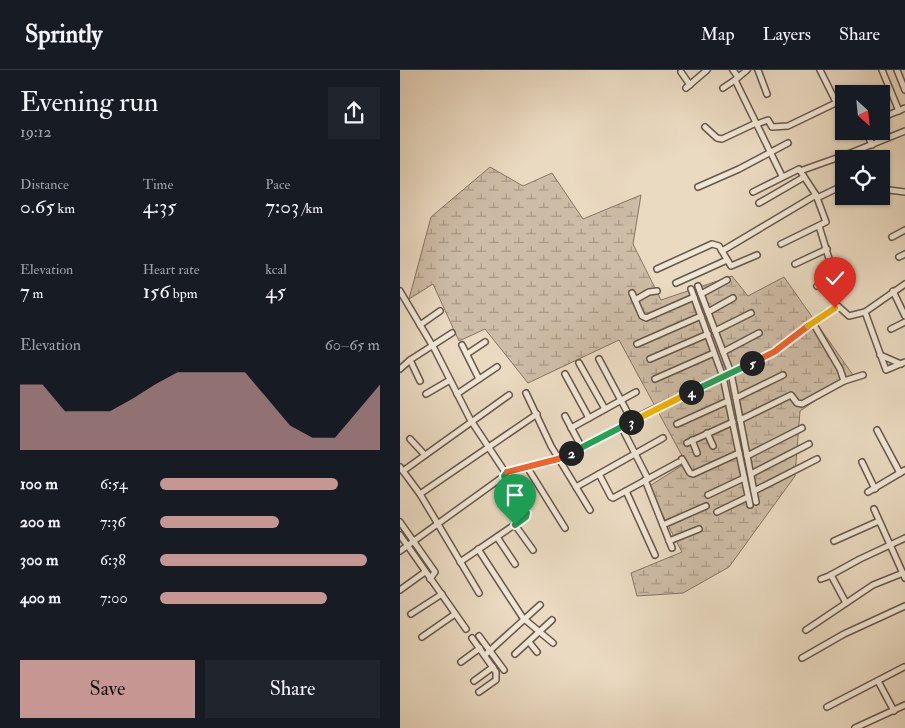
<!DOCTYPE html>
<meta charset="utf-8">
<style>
:root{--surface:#171b24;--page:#20242c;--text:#f1f3f6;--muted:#9ea1a6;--line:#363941;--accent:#c59692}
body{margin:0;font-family:"IM FELL Double Pica",serif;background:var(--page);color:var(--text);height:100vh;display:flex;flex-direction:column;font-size:19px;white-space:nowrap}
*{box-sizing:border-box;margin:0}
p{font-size:16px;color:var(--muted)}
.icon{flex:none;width:28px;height:28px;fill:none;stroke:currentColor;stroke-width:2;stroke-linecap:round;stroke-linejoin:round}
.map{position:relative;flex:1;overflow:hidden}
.panel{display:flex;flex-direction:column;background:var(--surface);width:400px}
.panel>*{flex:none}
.needle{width:32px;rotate:153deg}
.tools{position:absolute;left:435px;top:15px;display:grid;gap:10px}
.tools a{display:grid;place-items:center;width:55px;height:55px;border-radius:0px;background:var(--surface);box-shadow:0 1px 4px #0004;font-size:25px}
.pin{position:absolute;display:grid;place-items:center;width:42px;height:42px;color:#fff;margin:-51px -21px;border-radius:50% 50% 50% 0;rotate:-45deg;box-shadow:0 0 5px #0007}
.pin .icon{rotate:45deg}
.km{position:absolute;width:25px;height:25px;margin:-12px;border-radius:50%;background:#222;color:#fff;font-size:14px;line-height:25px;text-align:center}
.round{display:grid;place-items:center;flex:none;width:52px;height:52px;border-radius:0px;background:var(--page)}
.headline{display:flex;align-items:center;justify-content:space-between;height:85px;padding:0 20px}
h1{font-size:28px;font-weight:600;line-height:38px}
.stats{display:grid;grid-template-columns:repeat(3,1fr);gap:8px;height:85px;padding:5px 20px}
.stats div{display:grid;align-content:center}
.stats b{font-size:21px;font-weight:600}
.stats small{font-size:14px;font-weight:400}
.stats p{font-size:14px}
.chart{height:140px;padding:10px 20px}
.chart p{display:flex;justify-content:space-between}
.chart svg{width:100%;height:90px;margin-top:5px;fill:var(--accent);opacity:.7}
.button{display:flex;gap:10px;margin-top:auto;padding:10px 20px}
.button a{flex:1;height:58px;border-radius:0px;background:var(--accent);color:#111;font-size:20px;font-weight:600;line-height:58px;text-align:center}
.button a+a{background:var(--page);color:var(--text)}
ul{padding:0 20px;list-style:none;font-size:16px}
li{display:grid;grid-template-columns:80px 60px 1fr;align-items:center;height:38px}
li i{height:12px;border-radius:6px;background:var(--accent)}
header{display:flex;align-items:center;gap:30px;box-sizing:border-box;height:70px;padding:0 25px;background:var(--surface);border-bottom:1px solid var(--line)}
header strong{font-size:24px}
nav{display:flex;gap:28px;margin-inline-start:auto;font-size:18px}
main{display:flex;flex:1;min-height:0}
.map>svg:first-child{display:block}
</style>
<header>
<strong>Sprintly</strong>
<nav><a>Map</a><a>Layers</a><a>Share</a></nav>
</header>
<main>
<section class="panel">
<div class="headline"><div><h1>Evening run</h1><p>19:12</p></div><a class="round"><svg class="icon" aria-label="share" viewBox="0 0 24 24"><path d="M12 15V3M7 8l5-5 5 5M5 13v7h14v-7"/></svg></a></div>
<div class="stats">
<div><p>Distance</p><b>0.65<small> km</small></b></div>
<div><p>Time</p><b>4:35</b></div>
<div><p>Pace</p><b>7:03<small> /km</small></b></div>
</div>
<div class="stats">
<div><p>Elevation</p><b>7<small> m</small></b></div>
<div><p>Heart rate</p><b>156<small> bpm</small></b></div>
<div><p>kcal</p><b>45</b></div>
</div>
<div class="chart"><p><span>Elevation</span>60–65 m</p>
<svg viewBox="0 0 160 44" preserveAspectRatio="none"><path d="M0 44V12L10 12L20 25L30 25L40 25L50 19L60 12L70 6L80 6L90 6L100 6L110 19L120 32L130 38L140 38L150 25L160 12V44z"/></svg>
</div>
<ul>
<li><b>100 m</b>6:54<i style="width:81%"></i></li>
<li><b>200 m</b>7:36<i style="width:54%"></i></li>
<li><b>300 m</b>6:38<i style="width:94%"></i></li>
<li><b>400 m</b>7:00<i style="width:76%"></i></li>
</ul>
<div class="button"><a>Save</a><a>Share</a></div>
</section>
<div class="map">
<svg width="505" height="658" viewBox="0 0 505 658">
<defs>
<pattern id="wetland-marsh" width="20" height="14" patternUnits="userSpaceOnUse" patternTransform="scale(1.25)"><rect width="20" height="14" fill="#cdbca6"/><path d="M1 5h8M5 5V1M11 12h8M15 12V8" fill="none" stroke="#a89987"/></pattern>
</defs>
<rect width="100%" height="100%" fill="#eadac1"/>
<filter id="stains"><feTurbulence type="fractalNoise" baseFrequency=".004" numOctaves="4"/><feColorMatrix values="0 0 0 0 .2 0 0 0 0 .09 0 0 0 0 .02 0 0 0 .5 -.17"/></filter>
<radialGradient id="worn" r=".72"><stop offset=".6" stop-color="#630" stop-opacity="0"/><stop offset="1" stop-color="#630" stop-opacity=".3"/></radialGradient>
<path fill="url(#wetland-marsh)" stroke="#857465" d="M90,97L123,116L152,103L183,149L241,125L233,174L261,230L332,206L348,226L384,207L453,305L400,341L395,406L329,497L283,523L237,526L231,503L282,482L248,417L286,393L219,270L128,313L85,259L59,271L33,214L9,229L31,147Z"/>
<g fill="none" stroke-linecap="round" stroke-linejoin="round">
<g stroke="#68574b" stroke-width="8">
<g id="street">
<path d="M333,0L338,7"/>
<path d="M347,0L335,10L382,106"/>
<path d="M358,0L367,24"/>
<path d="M420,0L436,32"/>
<path d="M482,0L499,41"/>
<path d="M497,0L505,20"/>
<path d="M281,2L290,15"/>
<path d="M286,18L307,0"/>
<path d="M323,18L335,10"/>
<path d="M481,48L505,38"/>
<path d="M357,54L368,50L372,57L388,56L444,29"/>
<path d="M305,57L317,68L322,69L356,53"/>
<path d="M466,61L472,75"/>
<path d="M400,101L448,84L505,61"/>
<path d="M298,117L339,99L388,73"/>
<path d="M481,119L505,122"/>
<path d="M353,122L399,99L416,125L426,152L381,174"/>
<path d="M417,128L444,115"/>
<path d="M359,133L404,107"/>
<path d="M492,167L505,160"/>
<path d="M322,181L416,125"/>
<path d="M499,187L505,184"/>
<path d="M395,194L427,179"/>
<path d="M257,199L312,174L319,176L331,196L357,185"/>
<path d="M276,213L327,190"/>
<path d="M298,216L331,303L356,432"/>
<path d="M417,216L432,209L434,205L419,156"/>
<path d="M291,219L323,307L350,435"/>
<path d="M0,221L35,280L70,349L105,402"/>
<path d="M493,221L505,246"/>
<path d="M232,223L242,246L246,248L294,227"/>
<path d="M301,224L327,210"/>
<path d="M235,230L249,222L257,221"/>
<path d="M308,242L333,228"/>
<path d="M465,242L486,300L505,292"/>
<path d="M413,253L440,299L444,311"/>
<path d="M20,255L40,241"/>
<path d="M491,259L505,252"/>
<path d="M315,261L351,243"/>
<path d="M237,274L301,246"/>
<path d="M62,275L79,309"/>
<path d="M323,282L359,263"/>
<path d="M67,284L85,272"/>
<path d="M480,285L501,294"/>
<path d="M199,289L232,351"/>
<path d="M250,289L308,264"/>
<path d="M10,290L20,311"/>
<path d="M179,293L205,339"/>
<path d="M0,299L10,290L52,263"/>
<path d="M165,304L189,348"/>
<path d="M255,309L314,283"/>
<path d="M126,323L151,376L190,440"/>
<path d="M26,324L50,310"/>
<path d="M57,324L97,297"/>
<path d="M336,328L383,305"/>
<path d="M165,346L182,378"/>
<path d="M340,350L391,325L397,333L402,334L444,311L463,305"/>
<path d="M277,354L328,331"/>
<path d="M171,358L236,322"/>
<path d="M222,358L248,409"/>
<path d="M477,360L500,403"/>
<path d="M307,363L313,376"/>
<path d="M10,369L25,385"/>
<path d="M292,370L297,383"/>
<path d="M287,373L333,352"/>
<path d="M347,386L402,358"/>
<path d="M282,389L290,403L293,404L339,383"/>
<path d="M462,392L475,419"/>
<path d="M0,397L20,424L79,523"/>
<path d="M127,397L165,458"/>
<path d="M3,401L109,325"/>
<path d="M199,404L211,427L213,428L279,392"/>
<path d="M351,404L409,374"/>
<path d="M245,410L272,478"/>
<path d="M176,417L263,368"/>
<path d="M226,421L255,485"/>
<path d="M354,421L417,389"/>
<path d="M468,422L505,400"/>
<path d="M20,424L137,344"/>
<path d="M308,425L344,408"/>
<path d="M474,439L505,508"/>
<path d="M317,442L348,427"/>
<path d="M0,452L35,502L30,509"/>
<path d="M115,455L133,480"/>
<path d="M263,455L306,436"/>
<path d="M0,465L66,559"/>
<path d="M97,467L115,494"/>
<path d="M269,471L299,459"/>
<path d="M434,471L479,451"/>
<path d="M78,479L123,548L153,573"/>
<path d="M0,481L104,406L105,402L158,389L182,378L249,341L369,285L424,244L438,236L449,246L465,242L505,214"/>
<path d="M60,492L126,447L127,443L104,406"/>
<path d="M431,505L446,533"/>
<path d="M421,509L429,506L460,489L505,468"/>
<path d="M0,520L25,502"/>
<path d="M11,544L42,524"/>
<path d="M406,560L473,515L503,503"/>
<path d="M79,566L104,600"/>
<path d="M22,567L55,544"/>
<path d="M72,568L96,602V610L79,622"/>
<path d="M129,572L137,582"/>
<path d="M115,584L152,550"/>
<path d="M85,585L140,535"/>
<path d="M402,588L444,564L505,536"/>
<path d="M61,592L80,578"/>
<path d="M74,611L93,597"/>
<path d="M478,611L494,641"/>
<path d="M427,637L504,597"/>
<path d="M455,658L505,635"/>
</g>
</g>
<use href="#street" stroke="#f1e7d7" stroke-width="5"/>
</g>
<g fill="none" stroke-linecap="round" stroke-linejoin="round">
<g stroke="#fff" stroke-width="10">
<path id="split-1" d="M107,402L104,406L127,443L126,447L115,455"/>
</g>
<g stroke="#fff" stroke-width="10">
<path id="split-2" d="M107,402L158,389L171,383"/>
</g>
<g stroke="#fff" stroke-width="10">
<path id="split-3" d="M171,383L231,352"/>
</g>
<g stroke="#fff" stroke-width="10">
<path id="split-4" d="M231,352L291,322"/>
</g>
<g stroke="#fff" stroke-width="10">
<path id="split-5" d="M291,322L352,293"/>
</g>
<g stroke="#fff" stroke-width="10">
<path id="split-6" d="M352,293L374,282L408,256"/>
</g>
<g stroke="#fff" stroke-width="10">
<path id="split-7" d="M408,256L435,238"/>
</g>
<use href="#split-1" stroke="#22a559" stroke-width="6"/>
<use href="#split-2" stroke="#f0652b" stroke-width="6"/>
<use href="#split-3" stroke="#22a559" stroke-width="6"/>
<use href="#split-4" stroke="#f5b400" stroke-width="6"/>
<use href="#split-5" stroke="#22a559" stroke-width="6"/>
<use href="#split-6" stroke="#f0652b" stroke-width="6"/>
<use href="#split-7" stroke="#f5b400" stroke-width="6"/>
</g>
<rect width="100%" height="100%" filter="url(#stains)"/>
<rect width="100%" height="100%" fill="url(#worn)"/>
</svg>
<div class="tools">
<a><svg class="needle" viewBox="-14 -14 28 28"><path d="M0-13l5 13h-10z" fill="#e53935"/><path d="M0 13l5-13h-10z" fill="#9ea1a6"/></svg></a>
<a><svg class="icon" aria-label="locate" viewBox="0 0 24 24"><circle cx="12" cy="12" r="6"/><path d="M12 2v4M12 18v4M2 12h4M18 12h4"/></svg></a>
</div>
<div class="pin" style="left:115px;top:455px;background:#1e9e55"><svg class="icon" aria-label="arrive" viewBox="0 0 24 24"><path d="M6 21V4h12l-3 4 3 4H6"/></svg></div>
<div class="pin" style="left:435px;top:238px;background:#d93025"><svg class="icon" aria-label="check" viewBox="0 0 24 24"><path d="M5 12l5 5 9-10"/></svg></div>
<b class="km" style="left:171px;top:383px">2</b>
<b class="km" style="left:231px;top:352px">3</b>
<b class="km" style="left:291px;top:322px">4</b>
<b class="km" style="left:352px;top:293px">5</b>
</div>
</main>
